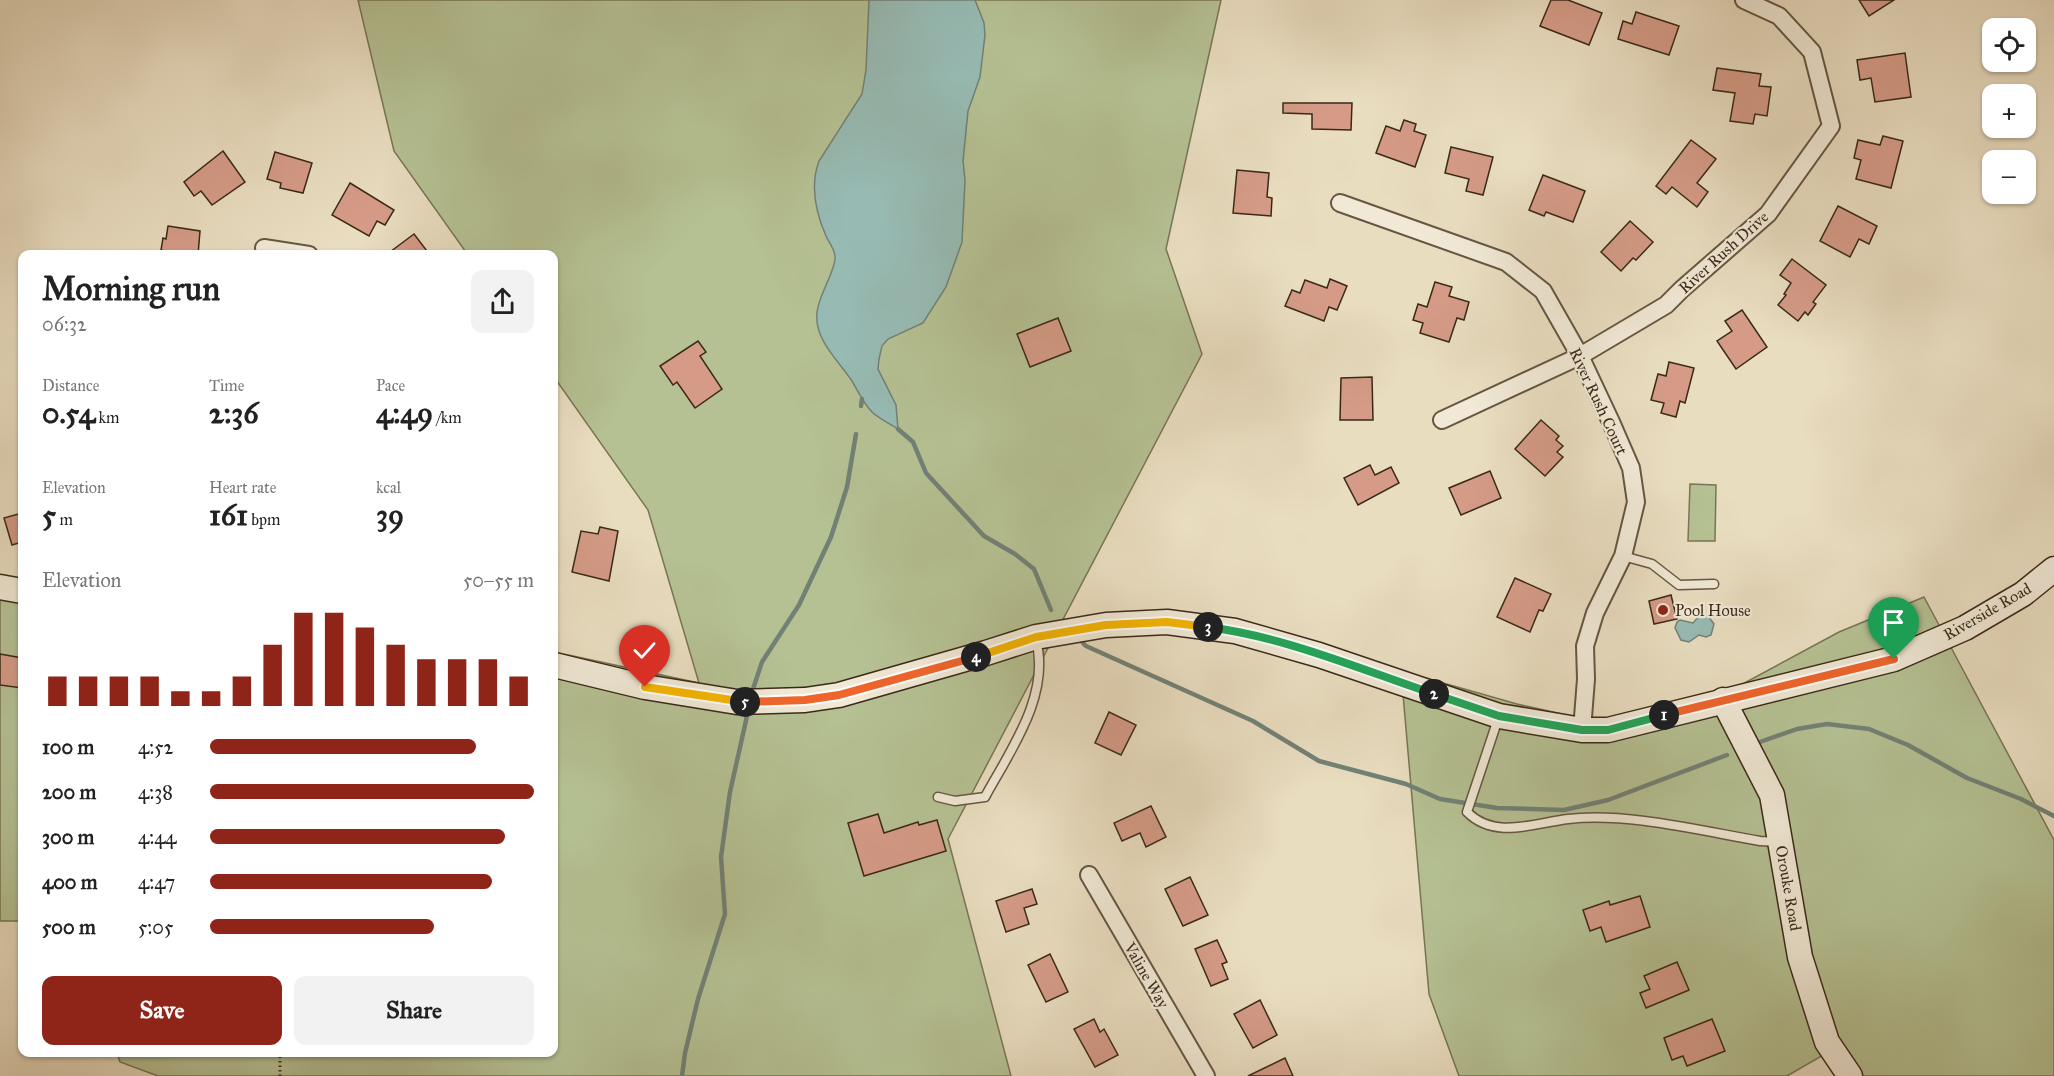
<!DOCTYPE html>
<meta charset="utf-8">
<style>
:root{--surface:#fff;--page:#f2f2f2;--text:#222;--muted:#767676;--accent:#8f2418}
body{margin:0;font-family:"IM FELL Great Primer",serif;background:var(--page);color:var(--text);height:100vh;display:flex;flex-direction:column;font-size:22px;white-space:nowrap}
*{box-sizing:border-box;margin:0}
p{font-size:20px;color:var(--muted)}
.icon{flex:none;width:33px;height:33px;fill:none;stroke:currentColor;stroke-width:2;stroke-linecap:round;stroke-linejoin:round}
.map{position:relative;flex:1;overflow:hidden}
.sheet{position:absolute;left:18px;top:250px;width:540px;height:807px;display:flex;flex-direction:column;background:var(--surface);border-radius:12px;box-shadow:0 2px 4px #0004}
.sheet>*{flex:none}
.buttons{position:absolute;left:1982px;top:18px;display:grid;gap:12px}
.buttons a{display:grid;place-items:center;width:54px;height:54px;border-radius:12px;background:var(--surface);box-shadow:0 2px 4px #0004;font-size:30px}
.pin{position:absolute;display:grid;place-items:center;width:51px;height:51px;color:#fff;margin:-62px -26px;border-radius:50% 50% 50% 0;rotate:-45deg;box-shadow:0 0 6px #0007}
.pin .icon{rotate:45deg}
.km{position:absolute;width:30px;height:30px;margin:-15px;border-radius:50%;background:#222;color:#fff;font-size:16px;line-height:30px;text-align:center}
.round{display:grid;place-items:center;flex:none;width:63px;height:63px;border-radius:12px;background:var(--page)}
.overview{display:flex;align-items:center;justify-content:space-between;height:102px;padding:0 24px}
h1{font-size:33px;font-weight:700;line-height:45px}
.stats{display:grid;grid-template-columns:repeat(3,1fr);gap:9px;height:102px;padding:6px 24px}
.stats div{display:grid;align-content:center}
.stats b{font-size:30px;font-weight:700}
.stats small{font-size:16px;font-weight:400}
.stats p{font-size:16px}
.chart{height:168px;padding:12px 24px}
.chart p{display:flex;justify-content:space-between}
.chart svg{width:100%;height:108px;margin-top:6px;stroke:var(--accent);stroke-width:6}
.action{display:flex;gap:12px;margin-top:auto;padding:12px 24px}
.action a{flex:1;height:69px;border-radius:12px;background:var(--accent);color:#fff;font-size:24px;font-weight:700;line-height:69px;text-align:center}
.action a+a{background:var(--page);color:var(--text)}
ul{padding:0 24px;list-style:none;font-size:20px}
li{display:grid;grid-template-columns:96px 72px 1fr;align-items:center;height:45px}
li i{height:15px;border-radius:8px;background:var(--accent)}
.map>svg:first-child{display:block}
</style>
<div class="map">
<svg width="2054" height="1076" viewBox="0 0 2054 1076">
<rect width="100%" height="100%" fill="#e9ddc0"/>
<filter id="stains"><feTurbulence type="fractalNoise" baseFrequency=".00333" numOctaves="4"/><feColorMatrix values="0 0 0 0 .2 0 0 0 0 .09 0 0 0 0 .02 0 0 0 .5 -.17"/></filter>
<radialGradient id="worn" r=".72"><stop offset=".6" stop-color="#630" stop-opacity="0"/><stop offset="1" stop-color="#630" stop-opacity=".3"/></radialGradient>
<g fill="#b5c193" stroke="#787556" stroke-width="1.5">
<path d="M358,0H1221L1166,249L1202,354L948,839L1011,1076H158L120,1062L117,1053H554V652L699,683L648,510L554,377V255H468L394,151Z"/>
<path d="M1690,484L1716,485L1715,541H1688Z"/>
<path d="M0,583L22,585V921H0Z"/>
<path d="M1924,597L2054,840V1076H1859L1837,1047L1787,1076H1459L1429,994L1401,671L1517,704L1611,725L1724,694L1839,632Z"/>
</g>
<g fill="#97bbb4" stroke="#728176" stroke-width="1.5">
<path d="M869,0H975L984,23L985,35L980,77L968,111L963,161L965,180L962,242L946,287L923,323L888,339L882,346L879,359L878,369L896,405L898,429C890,424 878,418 872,412C863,403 858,391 852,381C839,361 814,340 817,313C818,296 836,270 835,257C835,249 829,243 826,236C816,213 810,185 819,161L862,94L866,70Z"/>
<path d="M1700,615L1708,616L1714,624L1711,635L1706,637L1699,635L1689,642L1681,640L1675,628L1677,622L1680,620L1693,623Z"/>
</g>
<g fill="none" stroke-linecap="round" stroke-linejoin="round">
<g stroke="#728176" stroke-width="4.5">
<path d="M861,406L862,399"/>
<path d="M898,429L913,442L926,473L984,536L1015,554L1034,569L1051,610"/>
<path d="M1083,643L1086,646L1253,721L1319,761L1406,784L1440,799L1497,808L1564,810L1608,800L1727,755"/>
<path d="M752,692L762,662L799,605L831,537L847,487L856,434"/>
<path d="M1760,742L1797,729L1827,724L1869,729L1908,745L1967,778L2021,799L2054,816"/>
<path d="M682,1076L685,1053L698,999L725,914L721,857L730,792L747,716"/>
</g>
</g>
<g fill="#d59b87" stroke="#3a2918" stroke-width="1.5">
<path d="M1551,0H1568L1602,13L1589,45L1540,26Z"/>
<path d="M1859,0H1894L1869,16Z"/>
<path d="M1636,12L1679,26L1669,55L1618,39L1623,21L1632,24Z"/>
<path d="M1905,53L1911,97L1875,102L1871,78L1860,80L1857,60Z"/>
<path d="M1717,68L1761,74L1759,86L1771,87L1767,116L1755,114L1753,124L1730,121L1735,93L1713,90Z"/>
<path d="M1283,103H1352L1351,130L1312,129V114L1283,113Z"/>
<path d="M1404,120L1416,124L1414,131L1426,135L1415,167L1376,153L1386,126L1400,131Z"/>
<path d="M1883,136L1903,141L1891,188L1856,179L1861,160L1854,158L1858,140L1880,145Z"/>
<path d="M1691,140L1716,159L1697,183L1708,192L1697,207L1672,187L1666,194L1656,186Z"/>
<path d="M1451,147L1493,157L1483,195L1466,191L1469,179L1445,173Z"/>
<path d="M223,151L245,182L212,205L201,191L194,196L184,182Z"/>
<path d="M275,152L312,163L303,193L280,188L281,183L267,179Z"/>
<path d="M1237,170L1269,173L1267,197L1272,198L1271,216L1233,213Z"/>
<path d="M1543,175L1585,191L1573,222L1546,212L1544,216L1529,210Z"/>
<path d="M350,183L394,210L385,225L377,221L369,236L332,215Z"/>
<path d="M1838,206L1877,226L1869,244L1859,239L1850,257L1820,241Z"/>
<path d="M1630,221L1653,242L1636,260L1633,258L1621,271L1601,252Z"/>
<path d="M168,226L200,231L198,255H164V251L161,250L163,238L166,239Z"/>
<path d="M414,234L430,255H386Z"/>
<path d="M1792,259L1826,285L1813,302L1816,304L1808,315L1805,312L1798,321L1778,305L1786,295L1784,294L1791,283L1780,275Z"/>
<path d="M1330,279L1347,286L1337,310L1329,307L1324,321L1285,306L1292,290L1300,293L1305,280L1327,288Z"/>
<path d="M1435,282L1452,287L1449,296L1469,302L1464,320L1457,318L1449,342L1420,333L1423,323L1413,320L1418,304L1427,307Z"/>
<path d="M1742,310L1767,347L1736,369L1717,341L1732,331L1725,321Z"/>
<path d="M1058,318L1071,351L1030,367L1017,334Z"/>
<path d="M698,341L706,352L700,356L722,389L695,408L677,382L673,385L660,366Z"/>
<path d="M1669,362L1694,368L1685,403L1680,401L1676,417L1661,413L1664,403L1651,400L1658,374L1666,376Z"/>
<path d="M1372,377L1373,420H1340L1341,378Z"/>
<path d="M1541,420L1559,436L1556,440L1563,446L1557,452L1563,457L1545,476L1515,449Z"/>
<path d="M1370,465L1375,475L1391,467L1399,483L1358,505L1344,478Z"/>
<path d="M1490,471L1501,498L1461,515L1449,488Z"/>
<path d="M22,513V542L12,545L4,518Z"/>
<path d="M600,527L618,531L609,581L572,572L581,531L598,534Z"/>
<path d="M1515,578L1551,594L1543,611L1539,610L1530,632L1497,617Z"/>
<path d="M1671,595L1677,619L1654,624L1649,601Z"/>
<path d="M0,654L22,658V688L0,685Z"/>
<path d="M1109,712L1136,725L1121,755L1095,743Z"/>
<path d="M1151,806L1166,837L1146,847L1140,833L1122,841L1114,823Z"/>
<path d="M878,814L884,833L918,822L919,825L937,820L946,851L864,876L848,823Z"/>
<path d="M1190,877L1208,915L1183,926L1165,889Z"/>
<path d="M1032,889L1037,904L1024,908L1029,924L1006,932L996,901Z"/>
<path d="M1640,896L1650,927L1606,942L1601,927L1590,931L1583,910L1609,901L1610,905Z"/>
<path d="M1217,940L1227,962L1222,964L1228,979L1211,986L1195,949Z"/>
<path d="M1050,954L1068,992L1046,1002L1028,965Z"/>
<path d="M1677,962L1689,990L1646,1008L1640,993L1650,989L1644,976Z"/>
<path d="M1260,1000L1277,1035L1253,1048L1234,1014Z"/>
<path d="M1094,1019L1100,1032L1104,1029L1118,1055L1095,1067L1074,1029Z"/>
<path d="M1712,1019L1725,1051L1687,1066L1683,1056L1672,1060L1664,1038Z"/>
<path d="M1285,1058L1293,1076H1248Z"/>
</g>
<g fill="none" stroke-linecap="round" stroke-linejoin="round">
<g stroke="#665642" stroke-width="11">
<g id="lane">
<path d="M1623,556L1652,564L1679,585L1714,584"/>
<path d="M1498,719L1467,812C1495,840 1534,823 1568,819C1626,812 1702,831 1760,841L1778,842"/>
<path d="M938,797L955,801L985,797C1010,751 1051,695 1036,640"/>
</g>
</g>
<g stroke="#665642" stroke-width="20">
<g id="street">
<path d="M1340,203L1506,262L1543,291L1580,356L1611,422L1631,468L1636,502L1623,556L1595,613L1585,646L1586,679L1582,730"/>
<path d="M264,248L309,255"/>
<path d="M1442,420L1580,356L1666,305L1682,289L1768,214L1831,126L1812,52L1779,16L1744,0"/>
<path d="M1089,875L1206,1076"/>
</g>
</g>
<g stroke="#3a2918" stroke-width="27">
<g id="secondary">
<path d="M0,587L22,591"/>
<path d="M554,665L645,687L737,702L805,700L839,695L986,653L1036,637L1106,625L1167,622L1235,631L1319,655L1499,716L1582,730H1608L1894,659L1965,628L2023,594L2054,569"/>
<path d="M1723,700L1772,795L1800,957L1827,1042L1850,1076"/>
</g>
</g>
<path stroke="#3a2918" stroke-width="3" stroke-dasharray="1.5 3" stroke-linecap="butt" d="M280,1076V1053"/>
<use href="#lane" stroke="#f1e9d6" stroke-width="8"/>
<use href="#street" stroke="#f1e9d6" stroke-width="16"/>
<use href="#secondary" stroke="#f1e9d6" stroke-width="24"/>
</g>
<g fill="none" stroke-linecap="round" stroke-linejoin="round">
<g stroke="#fff" stroke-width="12">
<path id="split-1" d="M1664,715L1894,659"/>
</g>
<g stroke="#fff" stroke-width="12">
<path id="split-2" d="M1434,694L1499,716L1582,730H1608L1664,715"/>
</g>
<g stroke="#fff" stroke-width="12">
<path id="split-3" d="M1208,627C1285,637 1360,669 1434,694"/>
</g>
<g stroke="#fff" stroke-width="12">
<path id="split-4" d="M976,657L1036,637L1106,625L1167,622L1208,627"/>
</g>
<g stroke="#fff" stroke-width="12">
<path id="split-5" d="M745,702L805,700L839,695L976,657"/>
</g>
<g stroke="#fff" stroke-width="12">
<path id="split-6" d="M645,687L745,702"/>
</g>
<use href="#split-1" stroke="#f0652b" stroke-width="8"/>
<use href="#split-2" stroke="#22a559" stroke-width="8"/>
<use href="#split-3" stroke="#22a559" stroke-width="8"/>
<use href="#split-4" stroke="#f5b400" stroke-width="8"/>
<use href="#split-5" stroke="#f0652b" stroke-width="8"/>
<use href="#split-6" stroke="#f5b400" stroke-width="8"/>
</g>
<circle fill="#8f2418" stroke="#f1e9d6" stroke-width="2" cx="1663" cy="610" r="6"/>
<g text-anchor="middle" stroke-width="4.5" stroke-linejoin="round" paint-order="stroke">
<g font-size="16" fill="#3a2918" stroke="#f1e9d6">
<text transform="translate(1723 252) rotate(-42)" y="6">River Rush Drive</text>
<text transform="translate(1599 401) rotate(65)" y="6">River Rush Court</text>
<text transform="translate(1987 611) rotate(-30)" y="6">Riverside Road</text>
<text transform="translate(1789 888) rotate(80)" y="6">Orouke Road</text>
<text transform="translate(1147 975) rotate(60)" y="6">Valine Way</text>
</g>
<g font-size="16" fill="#3a2918" stroke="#f1e9d6" text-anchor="start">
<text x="1675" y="616">Pool House</text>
</g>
</g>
<rect width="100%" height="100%" filter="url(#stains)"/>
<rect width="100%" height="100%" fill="url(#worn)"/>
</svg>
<div class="buttons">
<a><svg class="icon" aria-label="locate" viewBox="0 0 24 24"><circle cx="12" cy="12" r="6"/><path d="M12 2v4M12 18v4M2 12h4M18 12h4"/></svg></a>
<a>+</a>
<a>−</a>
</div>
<div class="pin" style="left:1894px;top:659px;background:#1e9e55"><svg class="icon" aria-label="arrive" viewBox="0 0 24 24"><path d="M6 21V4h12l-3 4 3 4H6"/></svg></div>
<div class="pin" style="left:645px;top:687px;background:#d93025"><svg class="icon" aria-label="check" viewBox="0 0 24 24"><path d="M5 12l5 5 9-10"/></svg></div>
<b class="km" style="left:1664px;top:715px">1</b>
<b class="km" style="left:1434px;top:694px">2</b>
<b class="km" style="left:1208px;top:627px">3</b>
<b class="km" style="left:976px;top:657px">4</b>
<b class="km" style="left:745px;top:702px">5</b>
<section class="sheet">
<div class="overview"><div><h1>Morning run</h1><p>06:32</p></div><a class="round"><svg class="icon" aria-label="share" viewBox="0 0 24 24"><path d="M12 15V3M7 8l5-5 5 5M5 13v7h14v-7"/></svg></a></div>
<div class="stats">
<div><p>Distance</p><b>0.54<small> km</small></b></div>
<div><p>Time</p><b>2:36</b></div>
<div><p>Pace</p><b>4:49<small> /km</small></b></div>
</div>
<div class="stats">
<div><p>Elevation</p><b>5<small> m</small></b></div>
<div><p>Heart rate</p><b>161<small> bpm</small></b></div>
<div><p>kcal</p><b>39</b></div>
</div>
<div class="chart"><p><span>Elevation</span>50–55 m</p>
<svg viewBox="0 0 160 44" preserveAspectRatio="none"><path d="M5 44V32M15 44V32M25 44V32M35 44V32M45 44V38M55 44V38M65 44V32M75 44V19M85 44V6M95 44V6M105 44V12M115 44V19M125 44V25M135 44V25M145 44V25M155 44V32"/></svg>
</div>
<ul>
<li><b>100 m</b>4:52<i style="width:82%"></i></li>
<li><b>200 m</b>4:38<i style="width:100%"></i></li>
<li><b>300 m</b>4:44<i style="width:91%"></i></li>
<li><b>400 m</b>4:47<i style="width:87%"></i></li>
<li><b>500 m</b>5:05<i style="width:69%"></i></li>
</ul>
<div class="action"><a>Save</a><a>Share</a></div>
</section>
</div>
